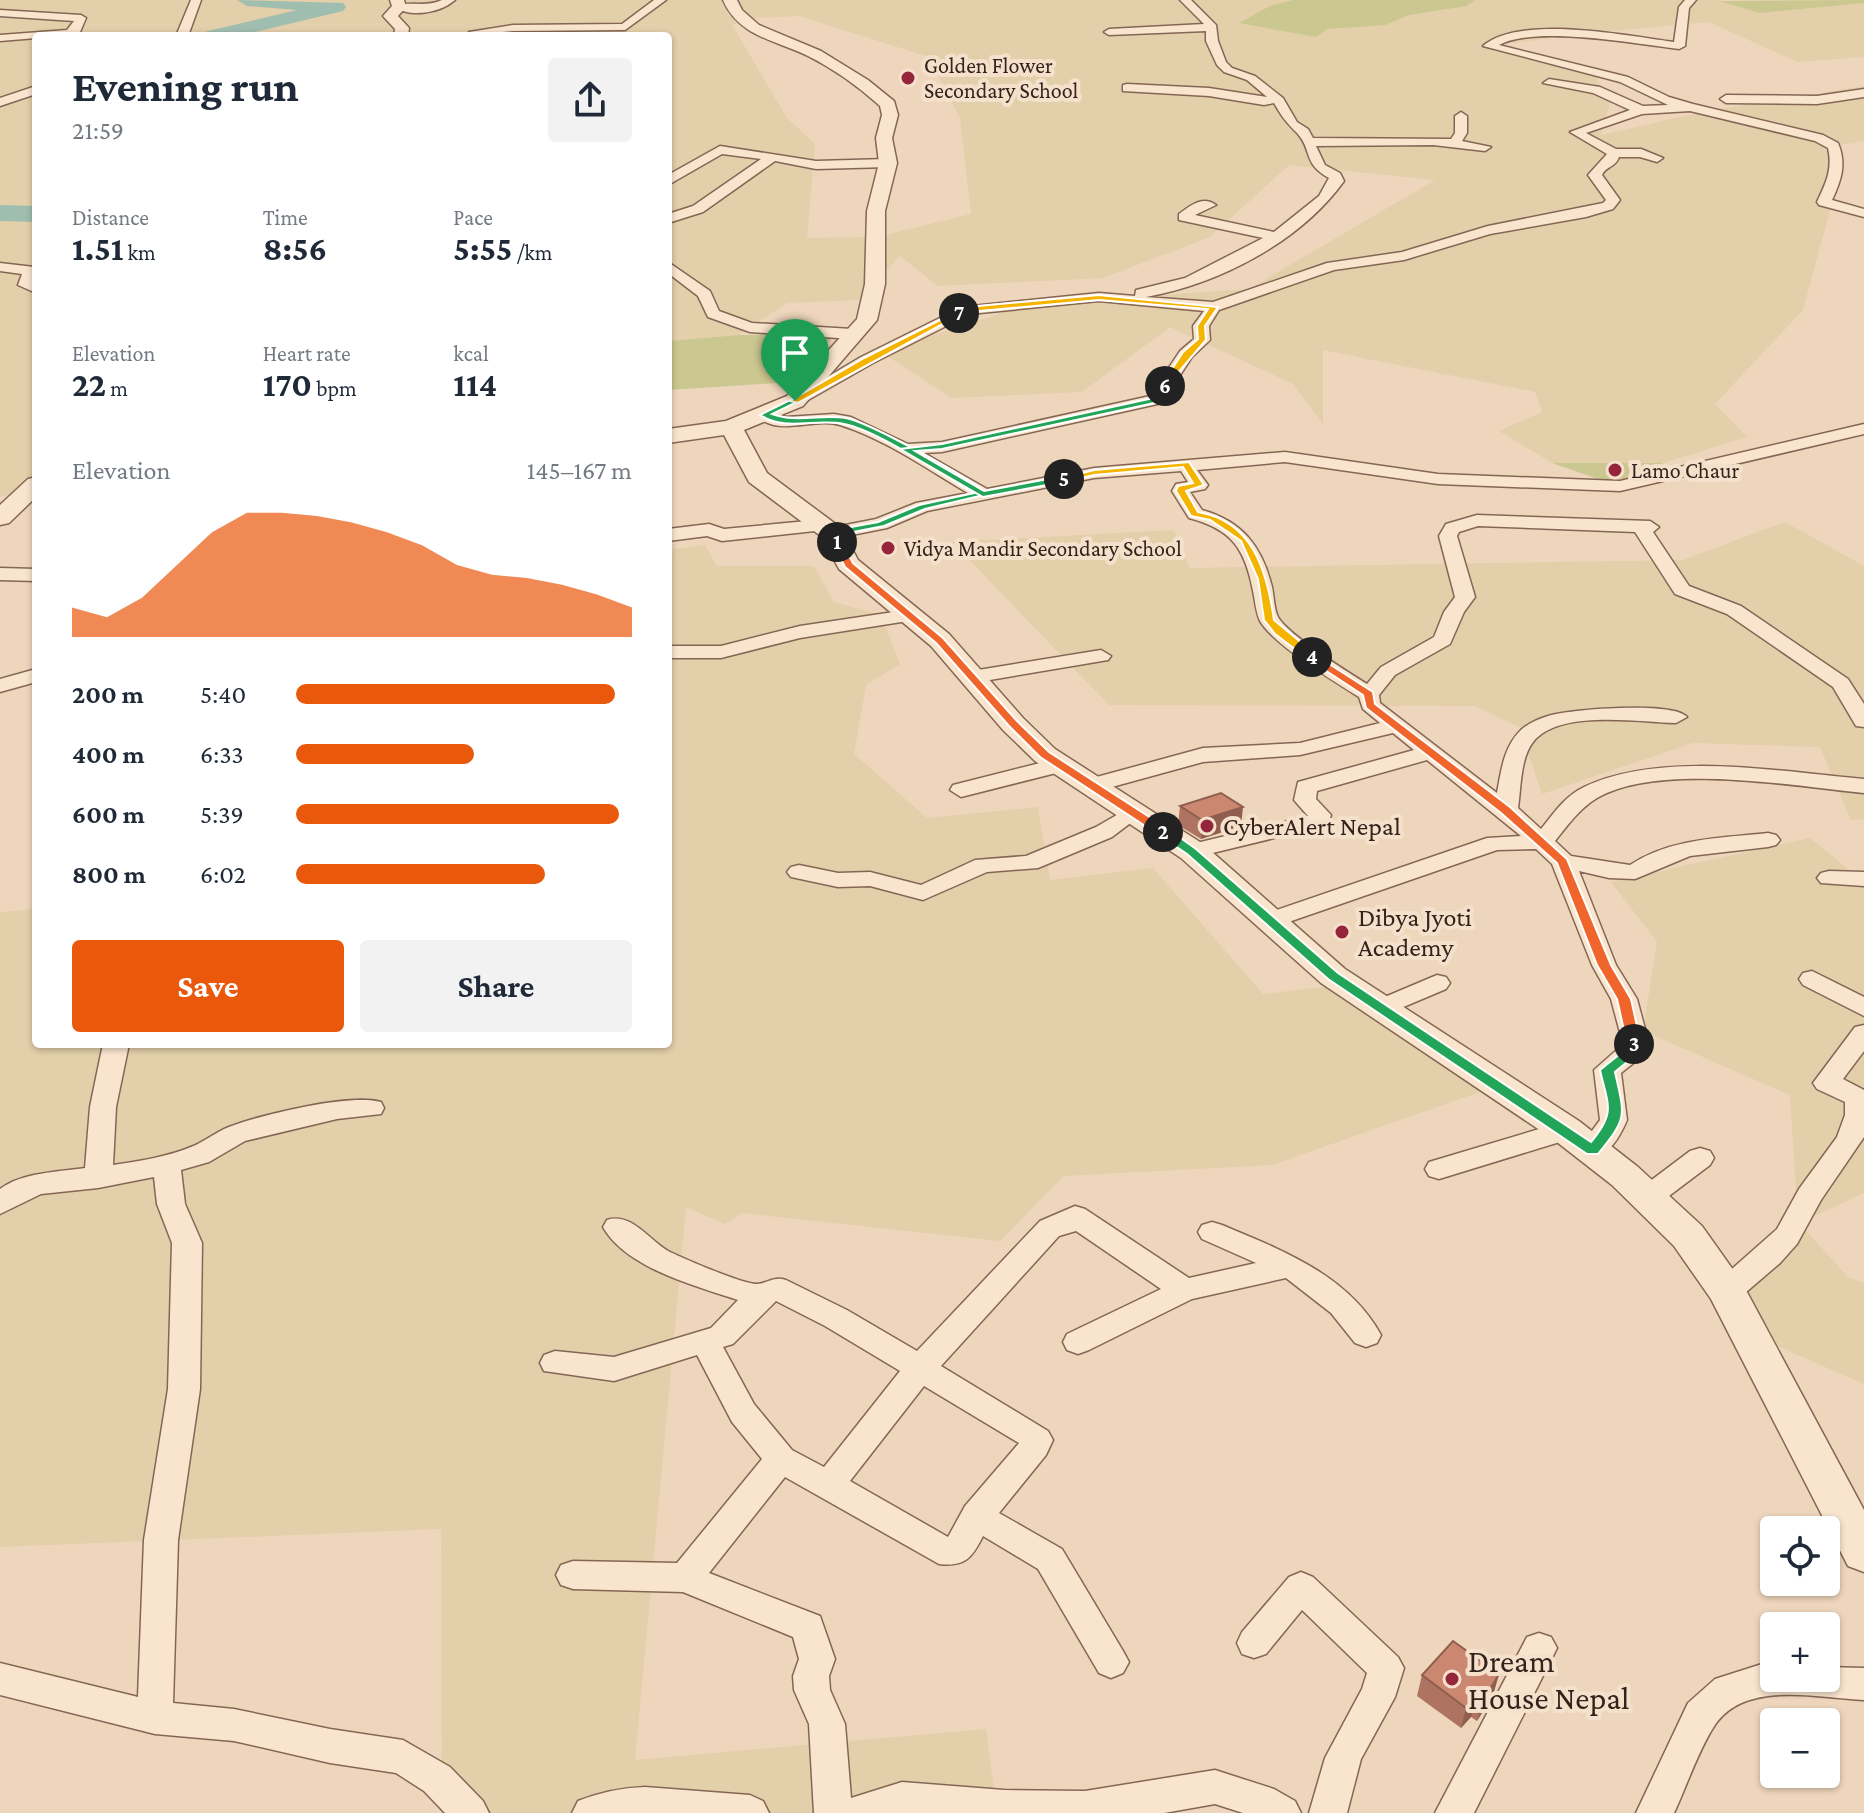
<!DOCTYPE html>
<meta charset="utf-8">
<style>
:root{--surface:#fff;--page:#f2f2f3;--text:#1f2937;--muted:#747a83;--accent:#ea580c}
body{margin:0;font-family:"Crimson Pro",serif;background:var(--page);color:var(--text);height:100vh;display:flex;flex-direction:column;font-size:30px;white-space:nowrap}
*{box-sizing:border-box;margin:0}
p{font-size:26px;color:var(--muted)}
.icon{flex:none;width:44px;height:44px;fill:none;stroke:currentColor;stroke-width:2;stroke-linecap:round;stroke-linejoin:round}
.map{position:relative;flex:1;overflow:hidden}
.panel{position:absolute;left:32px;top:32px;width:640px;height:1016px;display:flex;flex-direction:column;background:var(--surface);border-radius:8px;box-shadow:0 2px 6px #0004}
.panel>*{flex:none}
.tools{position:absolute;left:1760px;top:1516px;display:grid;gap:16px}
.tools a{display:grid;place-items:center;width:80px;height:80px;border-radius:8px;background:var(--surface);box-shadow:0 2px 6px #0004;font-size:40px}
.pin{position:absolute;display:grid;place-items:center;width:68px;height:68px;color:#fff;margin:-82px -34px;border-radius:50% 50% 50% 0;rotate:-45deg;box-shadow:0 0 8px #0007}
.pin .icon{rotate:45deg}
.km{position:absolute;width:40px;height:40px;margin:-20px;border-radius:50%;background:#222;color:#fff;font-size:22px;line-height:40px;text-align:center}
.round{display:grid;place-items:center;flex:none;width:84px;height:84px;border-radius:8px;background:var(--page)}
.head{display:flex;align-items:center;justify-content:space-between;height:136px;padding:0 40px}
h1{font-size:44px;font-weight:700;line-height:60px}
.figures{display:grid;grid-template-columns:repeat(3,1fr);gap:12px;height:136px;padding:8px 40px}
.figures div{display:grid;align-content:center}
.figures b{font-size:34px;font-weight:700}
.figures small{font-size:22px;font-weight:400}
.figures p{font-size:22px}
.chart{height:224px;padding:16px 40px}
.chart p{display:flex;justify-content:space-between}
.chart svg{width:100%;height:144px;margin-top:8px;fill:var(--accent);opacity:.7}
.button{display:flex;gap:16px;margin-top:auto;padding:16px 40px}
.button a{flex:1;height:92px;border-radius:8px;background:var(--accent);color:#fff;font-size:32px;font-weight:700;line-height:92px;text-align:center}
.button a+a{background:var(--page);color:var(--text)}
ul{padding:0 40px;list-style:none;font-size:26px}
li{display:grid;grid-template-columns:128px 96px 1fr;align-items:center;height:60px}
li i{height:20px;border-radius:10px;background:var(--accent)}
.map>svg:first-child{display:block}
</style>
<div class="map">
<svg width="1864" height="1813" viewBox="0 0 1864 1813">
<rect width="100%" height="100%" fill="#eed6bc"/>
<g fill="#e3cfa9" fill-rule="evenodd">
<path d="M0,0H1719L1760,13L1864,3V57L1797,62L1709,22L1580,34L1491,46L1594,73L1610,103L1601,135L1707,111L1864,86V141L1834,146L1830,210L1803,310L1715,404L1747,437L1663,463H1552L1499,431L1542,412L1535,392L1323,350V424L1293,384L1170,327L1082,392L952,398L881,352L1029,304L1249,289L1435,180L1289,165L1210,237L1103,278L938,286L900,256L859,300L787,303L739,335L668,341V36H36V490L0,497ZM799,16L929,57L960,118L971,214L877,237L807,238L815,144L787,118L732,25L756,18Z"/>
<path d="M1785,522L1864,566V819L1851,820L1820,747L1693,743L1542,794L1519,727L1475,706L1109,705L952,542L1174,530L1190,568L1683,560Z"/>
<path d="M705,545L717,566H814L834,602L881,615L900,664L866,685L854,754L927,818L1038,807L1050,880L1153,868L1263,994L1331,986L1497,1086L1272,1165L1064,1176L1000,1241L742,1213L725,1224L686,1207L635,1760L986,1729L997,1813H442L441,1529L0,1547V912L36,909V1044H668V581L673,549Z"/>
<path d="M1810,838L1864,882V1193L1799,1223L1848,1277L1864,1283V1384L1750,1334L1727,1291L1798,1222L1790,1095L1643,1031L1657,942L1611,882Z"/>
</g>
<g fill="#cbc790">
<path d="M1293,0H1475L1466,6L1409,15L1385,25L1327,29L1316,37L1239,23L1270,6Z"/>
<path d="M1864,0V3L1760,13L1719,1Z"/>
<path d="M812,334L833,337L792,382L668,390V341L739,335Z"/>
<path d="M1552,463H1663L1654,477L1601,480Z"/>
</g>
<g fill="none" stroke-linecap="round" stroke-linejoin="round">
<g fill="#a0beb0" fill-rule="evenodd">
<path d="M237,0L343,3L346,7L343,11L238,36H200L204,32L297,10L247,6Z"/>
<path d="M0,205L36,206V222L0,221Z"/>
</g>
<g stroke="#856655" stroke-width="3">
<g id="minor">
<path d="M191,0H201L188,36H176Z"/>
<path d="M442,0H455C440,13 411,18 394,7C408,0 426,8 442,0Z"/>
<path d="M654,0H666L625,30L513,31L474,35L469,32L513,25L622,24Z"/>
<path d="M1180,0H1191L1216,25L1218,41L1226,62L1232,68L1255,76L1283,98L1297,122L1308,129L1313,138L1451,139L1455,133V116L1461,112L1467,116V133L1462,141L1491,147L1485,151L1433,145L1316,146L1325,165L1340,173L1344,181C1300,242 1219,284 1146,297L1213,302L1327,263L1402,252L1488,226L1603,203L1606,200L1588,175L1607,154L1570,132L1630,110L1593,93L1543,83L1549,79L1600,87L1643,106L1668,105L1620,82L1483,46C1520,14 1628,36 1674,42L1679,7L1685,0H1696L1689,8L1685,46L1679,49C1637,44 1534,25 1499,45L1628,77L1669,97L1693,104L1823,135L1838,143C1847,164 1841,181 1832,200L1864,209V217L1819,205L1817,202C1826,183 1833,169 1828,148L1815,141L1690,111L1642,114L1586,133L1616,149H1641L1663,158L1657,162L1640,157H1619C1616,167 1606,166 1602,175L1620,200L1613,209L1586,217L1490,234L1404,260L1334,270L1219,310L1209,326L1210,340L1192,357L1162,403L942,452L924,453L987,489L1094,468L1285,452L1438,474L1620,481L1864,424V434L1620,491L1438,484L1285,462L1197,470L1208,485L1205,489L1190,492L1202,510C1242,521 1262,546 1272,587C1274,596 1274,609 1278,617C1288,635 1348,672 1367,684L1381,667L1434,637L1444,612L1455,597L1439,536L1446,524L1477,515L1650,521L1659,527L1653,532L1689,586L1741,606L1848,679L1864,704V727L1856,726L1833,687L1727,614L1675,594L1635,532L1478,526L1459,532L1457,536L1475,597L1464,612L1450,644L1395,675L1379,695L1380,703L1497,793C1501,771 1504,746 1521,730C1529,723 1538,719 1548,716C1569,709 1674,701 1687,717L1676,723C1638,722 1559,709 1533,742C1520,759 1521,789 1518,808L1541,829C1554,813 1565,796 1584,787C1662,750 1781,772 1864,779V793C1794,786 1658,762 1597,798C1579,809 1568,825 1555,841L1571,856L1630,865C1671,838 1721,838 1768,833L1776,835L1780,840L1776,845L1768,847L1690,856L1635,879L1609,878L1579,871L1616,965L1637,999L1648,1040L1641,1057L1621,1073L1627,1120C1619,1139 1605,1163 1582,1157L1578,1150L1600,1120L1594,1070L1620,1047L1622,1040L1611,999L1592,965L1552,864L1536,849L1497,850L1277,926H1259L1256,921L1259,916L1487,838L1521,836L1427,760L1317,791L1316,799L1331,815L1328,825L1192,858L1184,856L1180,851L1184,846L1308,816L1294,800L1298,782L1414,750L1393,733L1300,755L1203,762L1090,793L1079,786L1082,781L1203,748L1300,743L1380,723L1363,709L1359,697C1335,682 1273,644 1260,621C1256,613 1255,600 1253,591C1245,548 1231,529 1189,518L1172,491L1176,484L1188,482L1181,471L1094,478L927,511L887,528L832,539L825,537L823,533L825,529L876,519L916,503L968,493C927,469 885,439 840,425C813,417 779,438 756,415L764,410L786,417L834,414L851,417L908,444L942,442L1150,396L1180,351L1194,339L1193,326L1204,311L1099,301L970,314L873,363L801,404H789L787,401L861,357L962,307L1099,293L1135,296L1136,290L1185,278L1263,238L1179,220V214C1190,206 1203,195 1216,205L1195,215L1274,232L1319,196L1329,178C1302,163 1313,150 1297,133C1286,122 1282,117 1274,103L1264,105L1209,96L1123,91V85L1127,84L1209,88L1267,97L1247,80L1224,72L1217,65L1206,41V31L1109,35L1104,32L1109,29L1204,24Z"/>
<path d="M0,10L81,15L86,18L80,32L73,35L0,41V35L67,30L74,21L0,16Z"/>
<path d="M36,86V94L0,106V98Z"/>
<path d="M1864,89V97L1817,104L1726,103L1720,99L1726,95L1817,96Z"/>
<path d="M720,146L816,161L888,159L894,163L888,167L816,169L775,161L703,212L668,223V214L693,206L761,159L722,154L668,185V175Z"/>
<path d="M668,262L710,291L719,311L752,323L852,329L860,334L852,339L750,332L708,317L698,296L668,273Z"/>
<path d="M0,263L34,267L36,293L18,285L22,274L0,271Z"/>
<path d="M818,520L827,526L824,530L722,541L707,536L668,541V529L709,524L724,529Z"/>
<path d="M0,568L36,569V581L0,580Z"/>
<path d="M907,610L914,612L917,616L914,620L800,638L721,658H668V646H721L800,626Z"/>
<path d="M1101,650L1111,656L1108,660L972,683L962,677L972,671Z"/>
<path d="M36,669V682L0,692V679Z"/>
<path d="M1060,758L1068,760L1071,765L1068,770L961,797L950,790L953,785Z"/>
<path d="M1134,805L1142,807L1145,812L1112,837L1038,868L987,872L923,900L870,886L838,887L791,877L787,872L791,867L799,865L838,873L870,872L921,885L975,860L1026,856L1096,827Z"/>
<path d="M1829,871L1864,872V886L1821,883L1817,878L1821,873Z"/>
<path d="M1812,971L1864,997V1016L1803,985L1799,979L1803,973Z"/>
<path d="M1437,975L1446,977L1450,983L1446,989L1382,1016L1373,1014L1369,1008L1373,1002Z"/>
<path d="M1864,1025V1051L1843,1079L1864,1090V1137L1821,1200L1797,1244L1780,1263L1738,1299L1727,1302L1716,1299L1712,1291L1716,1283L1777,1229L1799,1189L1837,1137L1845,1115V1102L1817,1089L1813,1083L1855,1027Z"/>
<path d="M103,1044H129L116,1107L113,1165C139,1161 167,1157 191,1147C204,1142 216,1132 229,1127C260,1115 350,1093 381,1102L384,1108L381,1114L337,1119L245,1141L209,1162L181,1170L185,1204L202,1243L200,1389L178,1540L173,1703L234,1709L330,1729L403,1740L450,1767L483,1801L489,1813H445L424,1791L396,1773L330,1763L234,1741L155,1734L0,1695V1663L138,1697L144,1540L168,1389L172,1243L157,1204L154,1177L98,1188L41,1194L0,1214V1189C23,1172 58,1172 85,1168L90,1107Z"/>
<path d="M1566,1121L1576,1123L1580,1130L1576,1137L1439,1179L1429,1176L1425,1169L1429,1162Z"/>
<path d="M1700,1148L1710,1151L1714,1158L1710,1165L1657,1205L1647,1208L1637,1205L1633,1198L1637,1191L1690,1151Z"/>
<path d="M1075,1206L1085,1209L1189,1278L1256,1263L1202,1239L1198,1232L1202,1225L1212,1222L1222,1225C1282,1250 1348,1275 1381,1335L1377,1343L1366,1347L1355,1343L1331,1313L1286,1278L1192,1299L1089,1350L1078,1354L1067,1350L1063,1342L1067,1334L1161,1289L1076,1231L1059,1236L941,1366L1048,1431L1053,1440L1046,1455L999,1513L1062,1549L1123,1651L1129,1662L1123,1673L1111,1678L1099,1673L1038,1569L983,1536C972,1558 965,1567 939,1564L785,1477L709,1573L820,1616L835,1659L829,1676L830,1690L845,1724L851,1798L902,1782L1004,1790L1085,1791L1215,1770L1274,1789L1295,1801L1301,1813H1243L1215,1804L1164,1813H814L809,1724L794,1690L793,1676L799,1659L793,1637L683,1592L573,1589L561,1585L556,1575L561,1565L573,1561L677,1563L762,1459L732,1422L697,1355L614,1381L544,1371L540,1363L544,1355L555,1351L614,1357L711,1328L738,1300C696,1286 626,1268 603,1227L607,1220C632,1212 649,1241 670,1252C685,1259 742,1284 757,1284C769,1283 773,1276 786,1280L847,1310L917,1351L1040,1221ZM776,1301L825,1326L900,1371L824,1467L792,1450L754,1404L723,1347L733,1344ZM924,1386L1019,1443L965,1506L948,1537L850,1481Z"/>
<path d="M1301,1572L1313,1577L1398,1657L1404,1668L1395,1697L1361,1759L1347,1813H1309L1325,1758L1362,1689L1367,1673L1302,1610L1266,1654L1254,1658L1242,1654L1237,1643L1242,1632L1289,1577Z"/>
<path d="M1539,1633L1551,1637L1557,1648L1474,1813H1435L1527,1637Z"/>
<path d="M1762,1664L1774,1665V1678H1826V1667L1864,1668V1700C1817,1698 1742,1679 1713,1728C1697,1754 1687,1785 1674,1813H1636L1688,1703L1715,1679Z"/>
<path d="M645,1787L750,1795L763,1801L769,1813H572L578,1801C601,1792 621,1788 645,1787Z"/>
</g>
</g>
<g stroke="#856655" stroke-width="3">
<g id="tertiary">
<path d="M390,0H404L406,7L398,16L409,28L408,36H394L395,29L383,16L392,6Z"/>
<path d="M723,0H737L742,10L759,25L821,51L868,80L894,101L898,115L892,138L897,163L885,211V284L877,320L803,406L744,430L767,473L841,528L858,560L949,634L1023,718L1055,749L1203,844L1345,969L1579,1121L1638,1167L1702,1226L1741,1281L1864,1510V1572L1848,1566L1711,1299L1674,1246L1612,1185L1553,1139L1321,983L1181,858L1035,761L1003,730L931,646L839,569L822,537L749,482L724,435L668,443V429L726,421L787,396L857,319L865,284L867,211L879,163L876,138L882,115L880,106C859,87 834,69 808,56C776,40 739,37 723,0Z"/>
<path d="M36,477V497L9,523L0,525V505L28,479Z"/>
</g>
</g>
<use href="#minor" fill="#f9e5ce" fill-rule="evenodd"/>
<use href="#tertiary" fill="#f9e5ce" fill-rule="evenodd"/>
</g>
<g fill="#af7461">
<path d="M1180,806L1241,826L1201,839L1178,825Z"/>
<path d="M1499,1674L1493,1695L1477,1721L1471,1717L1461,1728L1417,1696L1422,1675Z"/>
</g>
<g fill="#8f5e4f">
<path d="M1243,807L1241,826L1201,839L1202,820Z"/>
<path d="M1499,1674L1493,1695L1477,1721L1483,1701Z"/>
<path d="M1477,1696L1471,1717L1461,1728L1466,1708Z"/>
</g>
<g fill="#cc8771" stroke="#8f5e4f" stroke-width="2">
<path d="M1221,793L1243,807L1202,820L1180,806Z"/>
<path d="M1453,1641L1499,1674L1483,1701L1477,1696L1466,1708L1422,1675Z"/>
</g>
<path fill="#22a559" stroke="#fff" stroke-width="2" d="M792,399L799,401L772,414C797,423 821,414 846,418C871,423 967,477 988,494L925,509L884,526L838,535L842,542L834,544L829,531L878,522L919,505L974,493C942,475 877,430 844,424C815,418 786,432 760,415Z"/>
<path fill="#f0652b" stroke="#fff" stroke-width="2" d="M837,539L842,542L853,563L943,638L1017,721L1049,752L1168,829V835H1159L1040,757L1009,726L936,643L845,567L832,542Z"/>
<path fill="#22a559" stroke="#fff" stroke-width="2" d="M1159,829H1168L1196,849L1338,973L1591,1142C1616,1112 1608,1106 1600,1070L1626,1049L1629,1041H1639L1641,1044L1637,1054L1615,1072C1625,1117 1628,1117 1598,1154H1587L1328,979L1187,854L1159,835Z"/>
<path fill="#f0652b" stroke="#fff" stroke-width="2" d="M1312,653L1373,692L1375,704L1510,807L1567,859L1611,965L1631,999L1641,1044L1639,1047H1629L1627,1044L1617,999L1597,965L1557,863L1501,813L1366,708L1363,695L1308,659V654Z"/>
<path fill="#f5b400" stroke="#fff" stroke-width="2" d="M1189,462L1204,485L1186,491L1198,512C1253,521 1267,571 1274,620L1315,654V659H1308L1275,634L1264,620L1258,579L1241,541L1210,520L1191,516L1176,491L1178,486L1193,483L1183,467L1094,475L1064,482L1059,479L1094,470Z"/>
<path fill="#22a559" stroke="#fff" stroke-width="2" d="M1165,383L1169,386L1159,402L942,449L915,451L984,491L1064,476L1068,481L983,497L900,449L942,444L1153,398Z"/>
<path fill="#f5b400" stroke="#fff" stroke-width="2" d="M1099,295L1218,307L1205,326L1206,340L1165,388L1161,386L1183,352L1198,339L1197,326L1208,309L1099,300L969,312L959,316L955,313L967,307Z"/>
<path fill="#f5b400" stroke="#fff" stroke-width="2" d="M956,312L963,313L798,403L790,401L864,358Z"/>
<g fill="#94253a" stroke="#f5e1cb" stroke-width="3">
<circle cx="908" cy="78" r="8"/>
<circle cx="1615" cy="470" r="8"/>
<circle cx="888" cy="548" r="8"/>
<circle cx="1207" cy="826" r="8"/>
<circle cx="1342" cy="932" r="8"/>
<circle cx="1452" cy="1679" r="8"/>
</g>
<g text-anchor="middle" stroke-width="8" stroke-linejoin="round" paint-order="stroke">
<g font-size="22" fill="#34221b" stroke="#f5e1cb" text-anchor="start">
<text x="924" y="73">Golden Flower<tspan x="924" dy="25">Secondary School</tspan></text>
<text x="1631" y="478">Lamo Chaur</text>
<text x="904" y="556">Vidya Mandir Secondary School</text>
</g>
<g font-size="26" fill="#34221b" stroke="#f5e1cb" text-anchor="start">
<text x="1223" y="835">CyberAlert Nepal</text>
<text x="1358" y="926">Dibya Jyoti<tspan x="1358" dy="30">Academy</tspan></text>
</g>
<g font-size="32" fill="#34221b" stroke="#f5e1cb" text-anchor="start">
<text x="1468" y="1672">Dream<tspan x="1468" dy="37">House Nepal</tspan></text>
</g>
</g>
</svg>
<div class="tools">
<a><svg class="icon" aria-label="locate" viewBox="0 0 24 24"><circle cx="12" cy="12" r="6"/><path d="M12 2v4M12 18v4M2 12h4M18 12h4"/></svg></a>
<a>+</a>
<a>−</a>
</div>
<div class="pin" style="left:795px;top:401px;background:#1e9e55"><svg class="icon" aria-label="arrive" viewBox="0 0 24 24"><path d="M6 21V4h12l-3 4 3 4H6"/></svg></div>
<b class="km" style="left:837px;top:542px">1</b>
<b class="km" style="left:1163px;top:832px">2</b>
<b class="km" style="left:1634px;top:1044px">3</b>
<b class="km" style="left:1312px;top:657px">4</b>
<b class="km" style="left:1064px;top:479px">5</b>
<b class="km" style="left:1165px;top:386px">6</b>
<b class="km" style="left:959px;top:313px">7</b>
<section class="panel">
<div class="head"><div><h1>Evening run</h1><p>21:59</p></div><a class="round"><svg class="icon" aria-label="share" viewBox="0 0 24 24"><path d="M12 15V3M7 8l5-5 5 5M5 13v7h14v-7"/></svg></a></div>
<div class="figures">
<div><p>Distance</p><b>1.51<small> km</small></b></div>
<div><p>Time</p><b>8:56</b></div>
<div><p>Pace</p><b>5:55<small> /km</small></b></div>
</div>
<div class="figures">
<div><p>Elevation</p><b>22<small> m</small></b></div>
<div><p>Heart rate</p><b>170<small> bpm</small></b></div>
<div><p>kcal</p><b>114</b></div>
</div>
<div class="chart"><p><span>Elevation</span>145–167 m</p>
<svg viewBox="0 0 160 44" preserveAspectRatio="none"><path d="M0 44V35L10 38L20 32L30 22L40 12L50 6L60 6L70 7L80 9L90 12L100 16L110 22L120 25L130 26L140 28L150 31L160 35V44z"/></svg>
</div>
<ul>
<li><b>200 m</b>5:40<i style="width:95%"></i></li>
<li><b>400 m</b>6:33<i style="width:53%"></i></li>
<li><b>600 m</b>5:39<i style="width:96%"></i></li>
<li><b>800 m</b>6:02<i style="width:74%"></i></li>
</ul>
<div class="button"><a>Save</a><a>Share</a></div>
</section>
</div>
